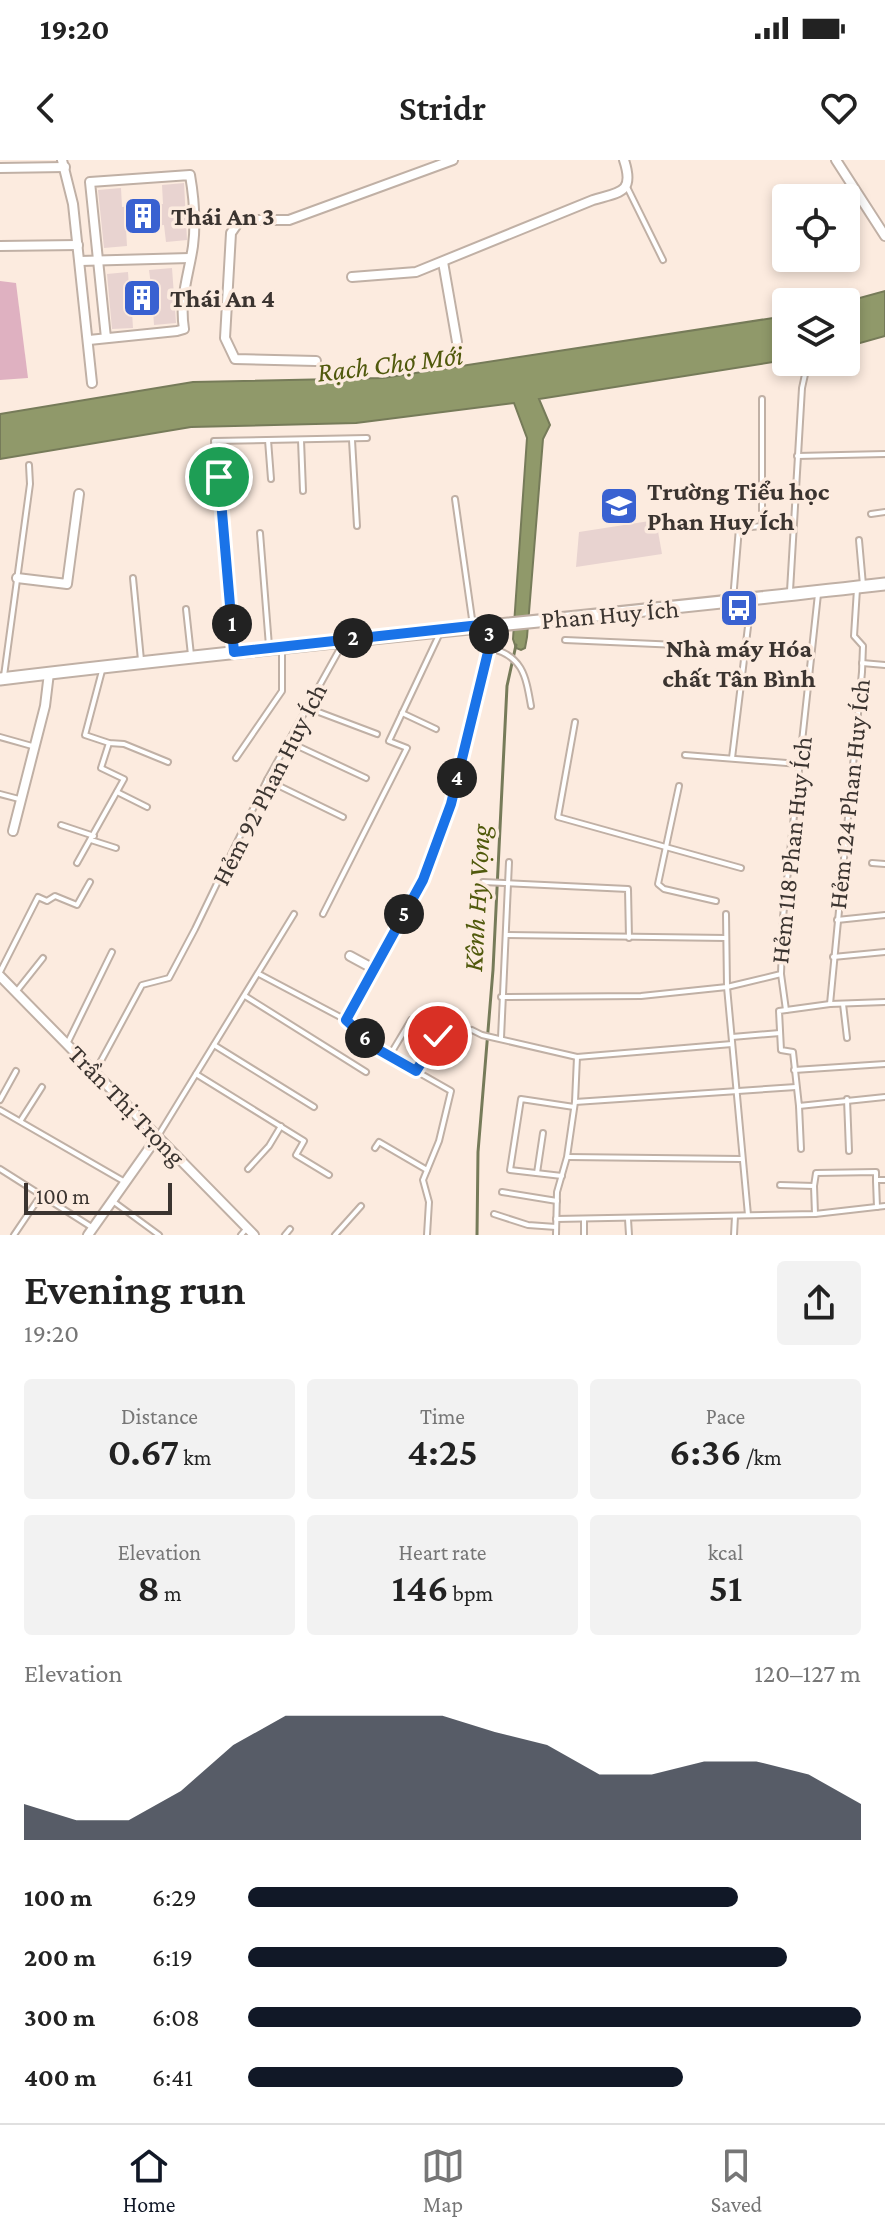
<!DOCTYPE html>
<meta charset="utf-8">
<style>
:root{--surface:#fff;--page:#f2f2f2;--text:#222;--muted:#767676;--line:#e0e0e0;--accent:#111827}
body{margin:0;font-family:"Crimson Pro",serif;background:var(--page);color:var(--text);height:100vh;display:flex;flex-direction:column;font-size:30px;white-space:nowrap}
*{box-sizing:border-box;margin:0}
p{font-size:26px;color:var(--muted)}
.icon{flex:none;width:44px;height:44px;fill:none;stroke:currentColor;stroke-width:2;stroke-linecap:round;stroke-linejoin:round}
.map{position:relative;height:1075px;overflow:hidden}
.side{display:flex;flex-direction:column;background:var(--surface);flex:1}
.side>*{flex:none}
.buttons{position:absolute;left:772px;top:24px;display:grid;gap:16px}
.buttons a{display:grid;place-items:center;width:88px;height:88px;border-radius:8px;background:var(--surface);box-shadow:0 4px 12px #0003;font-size:40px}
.scale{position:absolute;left:24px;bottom:20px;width:148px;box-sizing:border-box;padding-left:8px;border:4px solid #3b3430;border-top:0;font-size:22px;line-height:28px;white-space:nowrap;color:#3b3430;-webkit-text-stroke:6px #fcebdf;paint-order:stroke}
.pin{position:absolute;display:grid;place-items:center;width:68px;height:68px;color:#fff;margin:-34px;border:4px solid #fff;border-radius:50%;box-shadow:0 2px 8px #0007}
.km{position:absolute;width:40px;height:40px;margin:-20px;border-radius:50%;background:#222;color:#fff;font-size:22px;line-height:40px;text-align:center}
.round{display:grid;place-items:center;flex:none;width:84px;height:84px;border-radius:8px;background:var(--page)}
.headline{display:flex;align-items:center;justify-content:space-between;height:136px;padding:0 24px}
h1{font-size:44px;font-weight:600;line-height:60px}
.metrics{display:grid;grid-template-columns:repeat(3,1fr);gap:12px;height:136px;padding:8px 24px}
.metrics div{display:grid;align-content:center;border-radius:8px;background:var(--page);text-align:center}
.metrics b{font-size:40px;font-weight:600}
.metrics small{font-size:22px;font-weight:400}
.metrics p{font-size:22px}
.chart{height:224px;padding:16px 24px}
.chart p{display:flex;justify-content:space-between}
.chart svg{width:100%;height:144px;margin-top:8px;fill:var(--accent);opacity:.7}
ul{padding:0 24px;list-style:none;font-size:26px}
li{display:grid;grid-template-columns:128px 96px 1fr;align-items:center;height:60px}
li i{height:20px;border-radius:10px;background:var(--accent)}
.status{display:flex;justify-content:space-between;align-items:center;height:56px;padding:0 40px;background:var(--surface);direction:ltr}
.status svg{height:22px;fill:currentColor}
header{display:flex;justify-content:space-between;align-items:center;height:104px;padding:0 24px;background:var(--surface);font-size:36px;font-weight:600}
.tab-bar{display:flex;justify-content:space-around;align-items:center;height:112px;border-top:2px solid var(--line);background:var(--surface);font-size:22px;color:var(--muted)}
.tab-bar a{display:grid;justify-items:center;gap:4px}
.tab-bar .current{color:var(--accent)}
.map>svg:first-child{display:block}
</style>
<div class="status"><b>19:20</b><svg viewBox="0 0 49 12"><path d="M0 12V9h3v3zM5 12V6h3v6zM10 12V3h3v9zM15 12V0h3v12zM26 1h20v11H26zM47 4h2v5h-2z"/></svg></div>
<header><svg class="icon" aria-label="back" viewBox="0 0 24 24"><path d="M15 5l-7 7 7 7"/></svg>Stridr<svg class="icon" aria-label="heart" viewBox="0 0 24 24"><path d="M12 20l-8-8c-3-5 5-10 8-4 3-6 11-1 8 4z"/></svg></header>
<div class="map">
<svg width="885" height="1075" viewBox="0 0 885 1075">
<rect width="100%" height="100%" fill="#fcebdf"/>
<path fill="#dfb1c1" d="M0,121L16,123L28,218L0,220Z"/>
<g fill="#90996a" stroke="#767b59" stroke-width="2">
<path d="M885,131V176L846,187L845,142Z"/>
<path d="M786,156V200L539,239L550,265L543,279L527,477L525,488L521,490L516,488L513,479L527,278L514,243L356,263L191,267L0,299V254L193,222L383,218Z"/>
</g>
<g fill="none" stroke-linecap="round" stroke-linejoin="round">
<path stroke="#767b59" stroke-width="3" d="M477,1075L478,992L493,810L507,526L516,485"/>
</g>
<g fill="#e8d3d0">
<path d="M184,23L187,80L166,82L164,65L126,68L127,86L104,88L98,30L121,28L122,47L163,44L162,25Z"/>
<path d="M172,108L176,163L154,165L153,150L132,152L133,168L112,169L107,114L128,112L129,127L151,125L149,110Z"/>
<path d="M656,360L662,394L576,407L579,372Z"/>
</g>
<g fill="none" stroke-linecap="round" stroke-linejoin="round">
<g stroke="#c0b0a5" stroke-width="8">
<g id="lane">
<path d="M627,27L663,100"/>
<path d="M268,280L271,319"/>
<path d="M301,280L303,331"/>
<path d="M352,280L357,366"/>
<path d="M797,296L885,294"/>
<path d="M455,339L473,466"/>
<path d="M871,354L885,352"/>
<path d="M260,373L269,486"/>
<path d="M859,380L863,425"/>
<path d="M133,418L141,500"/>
<path d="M790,431L802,228L806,210"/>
<path d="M733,440L739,368L762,366V239"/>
<path d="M186,449L191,495"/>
<path d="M565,480L678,485"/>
<path d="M489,488C523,495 526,517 531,546"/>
<path d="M234,489L214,281L367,278"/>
<path d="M862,503L885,505"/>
<path d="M103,507L85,575L109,583L124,584L168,602"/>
<path d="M4,516L30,324L29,305"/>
<path d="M308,548L377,574"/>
<path d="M402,553L436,569"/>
<path d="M575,562L558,657L741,708"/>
<path d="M0,577L32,586"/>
<path d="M289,582L366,618"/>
<path d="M685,595L799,604"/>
<path d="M236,598L282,531V488"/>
<path d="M732,598L751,442"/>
<path d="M267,620L343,657"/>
<path d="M679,626L658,724L664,729L716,741"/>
<path d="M117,632L147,647"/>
<path d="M0,634L19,639"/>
<path d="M61,665L94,676"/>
<path d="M91,680L116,688"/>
<path d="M77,703L124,619L101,608L109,583"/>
<path d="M872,703L885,704"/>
<path d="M483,722L628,729L629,778"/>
<path d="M323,754L407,588L389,581L439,475"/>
<path d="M726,754L727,827L748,1055"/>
<path d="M837,760L885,755"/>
<path d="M506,775L726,778"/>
<path d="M833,797L885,792"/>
<path d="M0,812L38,737L47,741L55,736L77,745L90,722"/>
<path d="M259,814L346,860L379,890L451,931L439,981L423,1020L429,1042L427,1075"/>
<path d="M781,814L786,850"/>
<path d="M16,832L43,798"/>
<path d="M245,836L366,912"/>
<path d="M501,837L641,836L727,827L781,814L783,757L818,434"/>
<path d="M885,842L830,844L779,851L781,890L793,892L799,946L885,937"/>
<path d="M830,844L862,512L863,486L854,476L857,429"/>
<path d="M843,844L847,878"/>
<path d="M472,870L482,875L577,897L732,884"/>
<path d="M732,877L780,873"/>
<path d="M501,878L509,702"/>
<path d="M67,884L112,792"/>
<path d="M214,885L314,947"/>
<path d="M390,895L411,860"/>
<path d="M794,910L885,904"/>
<path d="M416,911L438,876"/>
<path d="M95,912L142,825L169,818L195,769L267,620L342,485"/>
<path d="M196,914L304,981L296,995L329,1015"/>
<path d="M847,939L849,991"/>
<path d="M0,940L16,911"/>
<path d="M575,942L796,927"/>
<path d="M799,946L801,989"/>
<path d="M0,950L125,1022"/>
<path d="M21,960L42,927"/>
<path d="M158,976L294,754"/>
<path d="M375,988L379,982L427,1010"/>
<path d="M568,997L741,999"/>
<path d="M0,1009L93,1068"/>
<path d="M248,1009L269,986L281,966"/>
<path d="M537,1013L543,973"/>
<path d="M562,1016L510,1010L521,939L574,947"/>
<path d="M876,1021L877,1047"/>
<path d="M780,1025L814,1026L815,1054"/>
<path d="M814,1026L816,1013L876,1012V1020H885"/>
<path d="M502,1032L557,1041"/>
<path d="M114,1042L159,1075"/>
<path d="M494,1054L528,1065L556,1067"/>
<path d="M556,1059L815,1054L885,1046"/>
<path d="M628,1059L629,1075"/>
<path d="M14,1075L41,1035"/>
<path d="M241,1075L247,1068"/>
<path d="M285,1075L290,1069"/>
<path d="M335,1075L361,1046"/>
<path d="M556,1075L557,1032L567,997L575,942L577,897"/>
<path d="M584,1075V1059"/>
<path d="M734,1075L735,1056"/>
</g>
</g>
<g stroke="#c0b0a5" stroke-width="12">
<g id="street">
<path d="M62,0L73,44L92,223"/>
<path d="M836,0L885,76"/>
<path d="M0,8L65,7"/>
<path d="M0,86L78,85"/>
<path d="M80,101L190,98"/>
<path d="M443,102L457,182"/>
<path d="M352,117L416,112L593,40C620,32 635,33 624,0"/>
<path d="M89,180L177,171L184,169C179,139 189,114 193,86C196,62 194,38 190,15L90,22L106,178"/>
<path d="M316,201L235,199L225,178L231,73L240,60H289L453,0"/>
<path d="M17,418L67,424L79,334"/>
<path d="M13,671L45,546L49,513"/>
<path d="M350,796L374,809"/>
<path d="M0,816L254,1075"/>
<path d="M346,860L423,720L451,644L489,488V464"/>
<path d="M88,1075L158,976"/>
</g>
</g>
<g stroke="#c0b0a5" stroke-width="15">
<path id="secondary" d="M0,519C295,483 590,458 885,424"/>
</g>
<use href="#lane" stroke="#fff" stroke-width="4"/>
<use href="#street" stroke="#fff" stroke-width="8"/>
<use href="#secondary" stroke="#fff" stroke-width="11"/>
</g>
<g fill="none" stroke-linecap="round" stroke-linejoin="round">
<g stroke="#fff" stroke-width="16">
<path id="route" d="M219,317L234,492L489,464V488L451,644L423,720L346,860L379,890L416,911L438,876"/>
</g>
<use href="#route" stroke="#1a73e8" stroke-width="10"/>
</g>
<defs>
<g id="building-square" transform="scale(2)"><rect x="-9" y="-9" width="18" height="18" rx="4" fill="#3961d1" stroke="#fcebdf"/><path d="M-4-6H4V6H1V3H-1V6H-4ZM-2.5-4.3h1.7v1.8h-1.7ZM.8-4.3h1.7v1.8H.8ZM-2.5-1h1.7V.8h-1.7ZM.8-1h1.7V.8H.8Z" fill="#fff"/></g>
<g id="school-square" transform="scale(2)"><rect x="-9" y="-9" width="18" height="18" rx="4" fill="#3961d1" stroke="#fcebdf"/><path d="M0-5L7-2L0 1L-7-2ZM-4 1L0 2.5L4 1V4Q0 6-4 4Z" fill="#fff"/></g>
<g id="bus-square" transform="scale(2)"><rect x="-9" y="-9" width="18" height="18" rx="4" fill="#3961d1" stroke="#fcebdf"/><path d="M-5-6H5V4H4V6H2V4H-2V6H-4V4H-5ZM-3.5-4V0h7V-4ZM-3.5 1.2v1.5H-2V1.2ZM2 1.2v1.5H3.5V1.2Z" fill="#fff"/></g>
</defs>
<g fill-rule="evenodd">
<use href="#building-square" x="143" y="56"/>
<use href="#building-square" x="142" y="138"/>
<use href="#school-square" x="619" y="346"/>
<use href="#bus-square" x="739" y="448"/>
</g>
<g text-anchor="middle" stroke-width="7" stroke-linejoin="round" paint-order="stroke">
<g font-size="26" font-weight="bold" fill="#3b3430" stroke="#fcebdf" text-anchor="start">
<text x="171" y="65">Thái An 3</text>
<text x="170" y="147">Thái An 4</text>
<text x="647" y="340">Trường Tiểu học<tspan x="647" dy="30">Phan Huy Ích</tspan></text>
<text x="739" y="497" text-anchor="middle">Nhà máy Hóa<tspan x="739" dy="30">chất Tân Bình</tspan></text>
</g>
<g font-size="26" fill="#3b3430" stroke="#fcebdf">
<text transform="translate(610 454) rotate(-5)" y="9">Phan Huy Ích</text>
<text transform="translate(269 624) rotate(-63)" y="9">Hẻm 92 Phan Huy Ích</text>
<text transform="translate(849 634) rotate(-84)" y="9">Hẻm 124 Phan Huy Ích</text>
<text transform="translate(791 690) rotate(-84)" y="9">Hẻm 118 Phan Huy Ích</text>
<text transform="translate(127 945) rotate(46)" y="9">Trần Thị Trọng</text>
</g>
<g font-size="28" font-style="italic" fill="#50590c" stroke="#fcebdf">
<text transform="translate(390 203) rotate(-7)" y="10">Rạch Chợ Mới</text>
<text transform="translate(476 738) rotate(-87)" y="10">Kênh Hy Vọng</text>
</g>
</g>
</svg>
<div class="buttons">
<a><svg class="icon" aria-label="locate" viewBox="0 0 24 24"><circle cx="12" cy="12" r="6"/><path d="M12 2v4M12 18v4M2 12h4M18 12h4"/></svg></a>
<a><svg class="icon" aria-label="layers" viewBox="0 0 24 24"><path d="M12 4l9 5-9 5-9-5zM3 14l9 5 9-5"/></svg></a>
</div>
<div class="scale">100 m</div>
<div class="pin" style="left:219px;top:317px;background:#1e9e55"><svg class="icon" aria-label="arrive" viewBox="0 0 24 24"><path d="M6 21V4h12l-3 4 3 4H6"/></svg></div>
<div class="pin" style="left:438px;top:876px;background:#d93025"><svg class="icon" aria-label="check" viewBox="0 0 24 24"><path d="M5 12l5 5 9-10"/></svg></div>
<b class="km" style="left:232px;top:464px">1</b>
<b class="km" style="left:353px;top:478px">2</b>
<b class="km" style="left:489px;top:474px">3</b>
<b class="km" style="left:457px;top:618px">4</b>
<b class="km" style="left:404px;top:754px">5</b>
<b class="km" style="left:365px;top:878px">6</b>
</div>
<section class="side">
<div class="headline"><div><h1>Evening run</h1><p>19:20</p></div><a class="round"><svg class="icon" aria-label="share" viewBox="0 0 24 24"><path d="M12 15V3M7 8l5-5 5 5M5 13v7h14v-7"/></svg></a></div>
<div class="metrics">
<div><p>Distance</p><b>0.67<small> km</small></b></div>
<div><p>Time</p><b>4:25</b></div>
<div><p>Pace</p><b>6:36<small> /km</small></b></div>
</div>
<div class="metrics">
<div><p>Elevation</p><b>8<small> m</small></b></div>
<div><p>Heart rate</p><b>146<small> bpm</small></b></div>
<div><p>kcal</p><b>51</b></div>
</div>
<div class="chart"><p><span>Elevation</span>120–127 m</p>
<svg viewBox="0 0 160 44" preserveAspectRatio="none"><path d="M0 44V33L10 38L20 38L30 29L40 15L50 6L60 6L70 6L80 6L90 11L100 15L110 24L120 24L130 20L140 20L150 24L160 33V44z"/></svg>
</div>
<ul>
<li><b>100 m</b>6:29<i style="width:80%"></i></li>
<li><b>200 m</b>6:19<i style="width:88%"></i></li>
<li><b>300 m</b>6:08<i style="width:100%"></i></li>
<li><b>400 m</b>6:41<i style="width:71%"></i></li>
</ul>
</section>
<nav class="tab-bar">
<a class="current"><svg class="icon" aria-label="home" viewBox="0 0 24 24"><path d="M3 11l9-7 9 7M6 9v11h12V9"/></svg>Home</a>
<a><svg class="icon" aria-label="map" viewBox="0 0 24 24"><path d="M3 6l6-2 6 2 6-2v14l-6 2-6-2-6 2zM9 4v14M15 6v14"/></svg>Map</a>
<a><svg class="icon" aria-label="saved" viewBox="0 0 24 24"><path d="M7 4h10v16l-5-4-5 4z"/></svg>Saved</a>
</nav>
